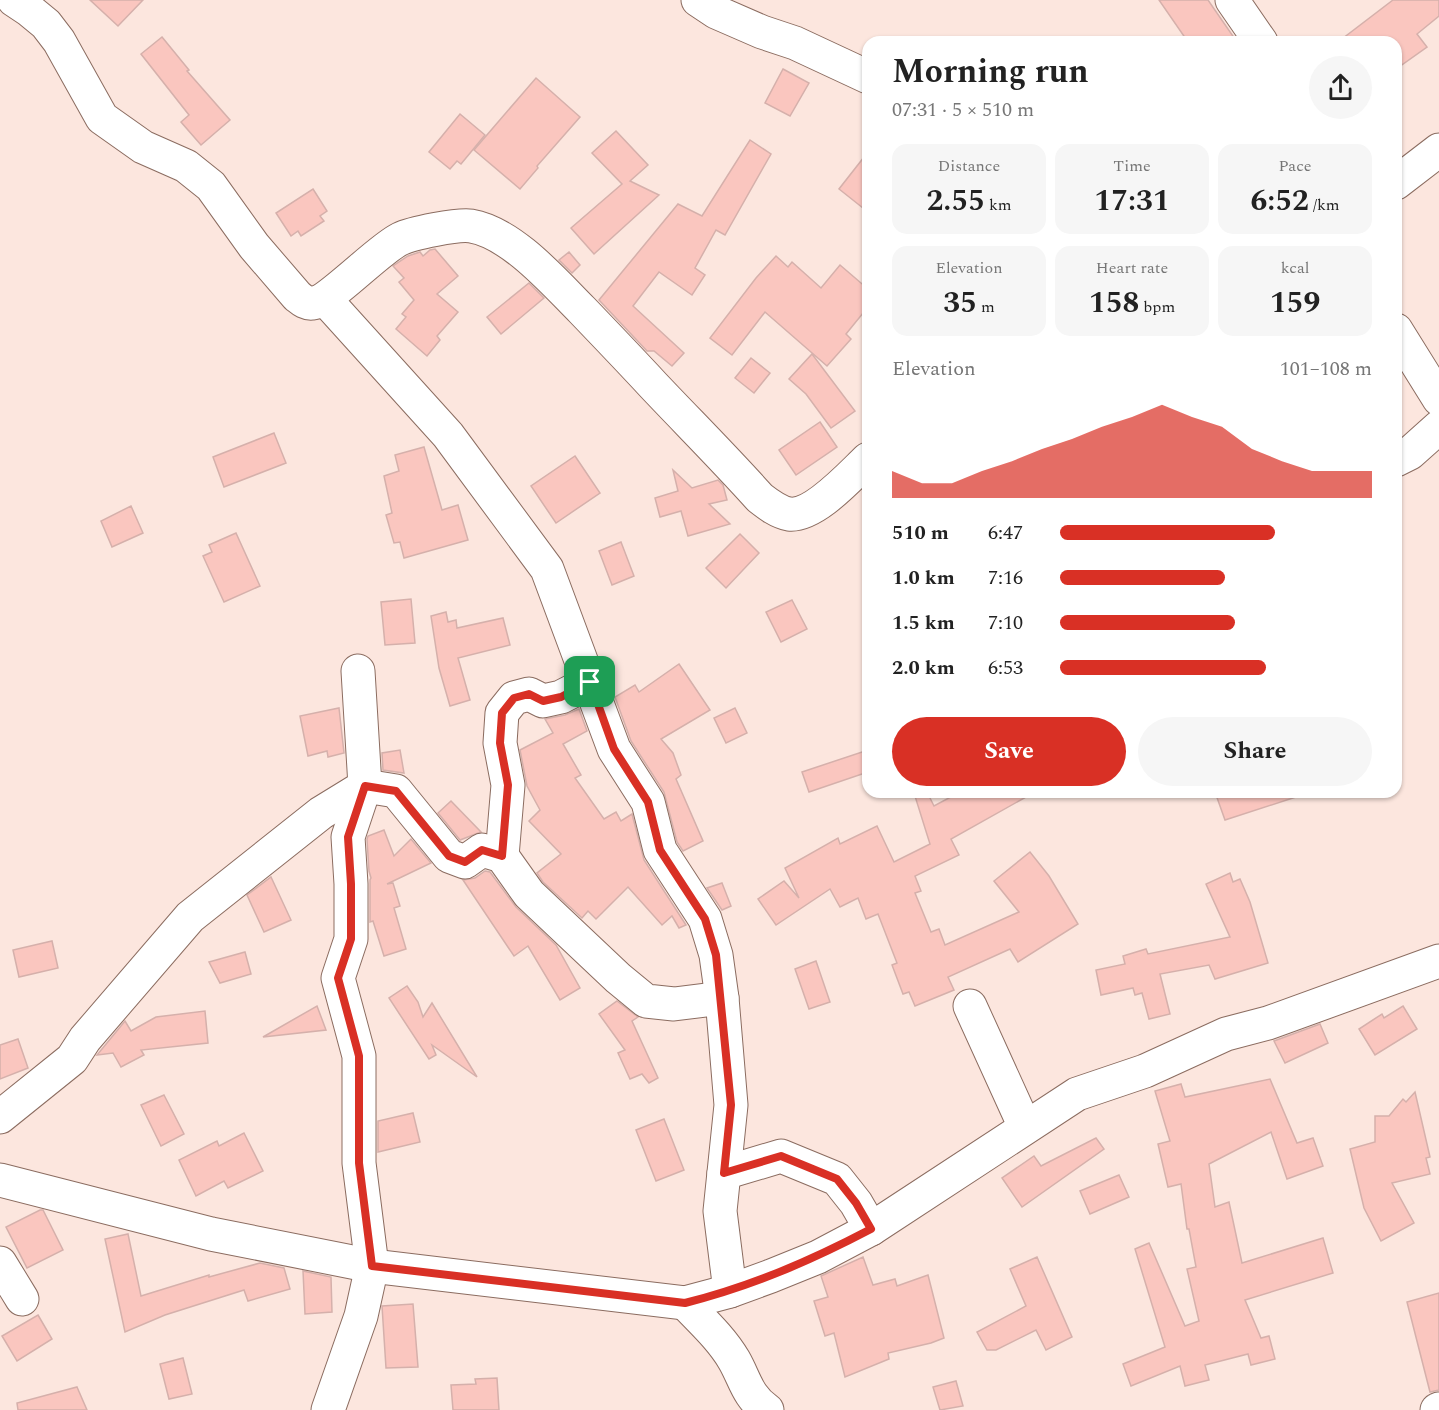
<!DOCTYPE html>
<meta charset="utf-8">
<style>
:root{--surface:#fff;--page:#f6f6f6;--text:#222;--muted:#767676;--accent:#d93025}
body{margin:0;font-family:Spectral,serif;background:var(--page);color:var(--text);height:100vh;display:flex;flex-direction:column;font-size:22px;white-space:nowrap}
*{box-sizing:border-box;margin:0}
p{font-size:20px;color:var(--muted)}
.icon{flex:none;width:33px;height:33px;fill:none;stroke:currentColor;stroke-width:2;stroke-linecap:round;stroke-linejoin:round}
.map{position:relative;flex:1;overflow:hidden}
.panel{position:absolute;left:862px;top:36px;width:540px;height:762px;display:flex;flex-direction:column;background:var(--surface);border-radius:18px;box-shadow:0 2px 4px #0004}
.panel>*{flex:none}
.pin{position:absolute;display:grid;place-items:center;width:51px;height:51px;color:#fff;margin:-26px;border-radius:12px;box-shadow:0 3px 9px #0006}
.round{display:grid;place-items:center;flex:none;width:63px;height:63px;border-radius:32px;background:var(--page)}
.summary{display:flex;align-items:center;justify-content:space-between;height:102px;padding:0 30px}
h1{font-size:33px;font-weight:700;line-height:45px}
.metrics{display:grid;grid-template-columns:repeat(3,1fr);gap:9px;height:102px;padding:6px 30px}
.metrics div{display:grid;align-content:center;border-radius:15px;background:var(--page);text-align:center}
.metrics b{font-size:30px;font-weight:700}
.metrics small{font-size:16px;font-weight:400}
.metrics p{font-size:16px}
.chart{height:168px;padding:12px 30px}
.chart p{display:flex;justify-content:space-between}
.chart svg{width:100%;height:108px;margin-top:6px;fill:var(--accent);opacity:.7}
.action{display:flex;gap:12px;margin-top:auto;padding:12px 30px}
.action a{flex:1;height:69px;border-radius:36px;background:var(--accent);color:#fff;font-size:24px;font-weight:700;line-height:69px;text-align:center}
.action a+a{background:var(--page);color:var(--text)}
ul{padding:0 30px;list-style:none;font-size:20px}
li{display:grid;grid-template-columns:96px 72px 1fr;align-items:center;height:45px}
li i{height:15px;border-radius:8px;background:var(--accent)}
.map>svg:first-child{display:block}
</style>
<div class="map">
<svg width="1439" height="1410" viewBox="0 0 1439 1410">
<rect width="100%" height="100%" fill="#fce6de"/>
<g fill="#fac6bf" stroke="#d5b0ab" stroke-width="1.5">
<path d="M90,0H143L118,26Z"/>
<path d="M1159,0H1208L1237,42H1188Z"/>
<path d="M1393,0H1439V16L1417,34L1427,47L1396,69V42H1338Z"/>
<path d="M162,37L189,70L187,71L230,120L201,145L181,122L189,115L141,54Z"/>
<path d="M783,69L809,83L790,116L765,103Z"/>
<path d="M536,78L580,117L537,166L538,168L520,189L474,150Z"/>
<path d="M460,114L485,135L461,164L457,161L450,169L429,152Z"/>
<path d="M616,131L648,165L630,181L659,195L594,254L571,228L622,184L592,153Z"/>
<path d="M750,140L771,154L725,235L716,230L695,268L705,275L692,295L659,272L633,306L684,353L672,366L654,351H647L599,300L678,204L702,216Z"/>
<path d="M868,152V212L839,189Z"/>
<path d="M313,189L327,211L320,216L324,221L301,236L298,231L291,236L276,213Z"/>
<path d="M435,249L458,276L437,294L458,312L437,336L440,340L427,356L396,329L406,317L402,314L414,300L399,282L404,278L393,266L408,256L420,252L423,256L430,250Z"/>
<path d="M569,252L580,265L572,273L559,260Z"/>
<path d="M776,256L788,267L792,262L821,288L840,265L868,289V307L846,334L851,339L827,366L765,312L732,355L710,338L756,278Z"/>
<path d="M529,283L544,298L501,334L487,317Z"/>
<path d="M812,354L855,411L831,428L806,394L789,379Z"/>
<path d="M751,358L770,373L754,393L735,378Z"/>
<path d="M820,422L837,447L796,475L779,450Z"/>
<path d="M274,433L286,463L224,487L213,457Z"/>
<path d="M424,447L442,510L458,505L468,540L404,558L400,542L394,543L386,515L392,513L384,476L399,471L395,455Z"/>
<path d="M575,456L600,493L556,523L531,486Z"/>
<path d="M673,470L692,488L718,480L723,485L727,500L709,504L730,524L688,536L681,511L660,517L655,498L678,491Z"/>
<path d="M131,506L143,533L112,547L101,521Z"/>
<path d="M236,533L260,586L224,602L203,556L212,552L209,545Z"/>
<path d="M740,534L759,553L726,588L706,568Z"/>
<path d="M621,542L634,576L612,585L599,551Z"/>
<path d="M411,599L415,643L385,645L381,602Z"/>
<path d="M792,600L807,629L781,642L766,612Z"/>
<path d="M446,612L448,622L456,620L457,628L503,618L510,645L458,658L470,700L450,706L439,668L431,616Z"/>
<path d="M679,664L710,710L661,739L673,753L681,775L676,779L703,841L683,851L677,842L664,792L631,741L615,697L635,685L639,692Z"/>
<path d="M339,708L344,753L328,757L327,751L308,756L300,716Z"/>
<path d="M735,708L747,733L726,743L714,718Z"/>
<path d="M579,709L587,731L563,744L581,775L575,778L604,819L616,812L621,821L632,814L644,860L686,925L679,928L672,916L662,925L628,887L596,919L588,911L582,918L543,882L537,873L561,854L529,821L540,810L527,786L520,750L553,733L545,719L565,715Z"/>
<path d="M400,750L404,773L383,770L382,753Z"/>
<path d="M868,750V772L809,792L802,772Z"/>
<path d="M916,792H927L934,806L960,792H1035L951,839L959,855L915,876L921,891L915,893L931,932L939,929L945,945L1019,912L994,881L1030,852L1049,876L1078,924L1018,962L1010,949L948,977L954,990L915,1006L909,992L903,994L892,965L897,963L878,914L866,919L858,898L840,907L830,889L776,925L758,899L784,881L799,898L785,868L838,838L840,844L877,826L894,862L930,844L914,793Z"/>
<path d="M1215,792H1295L1296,797L1225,820Z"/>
<path d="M451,801L481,832L460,840L438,813Z"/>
<path d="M384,830L394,856L411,839L431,863L387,884L393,883L400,906L394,908L406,949L384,956L373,921L370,922V880L371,878L369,871L367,839L368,836Z"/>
<path d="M485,871L490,872L516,907L556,945L580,988L560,1000L528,946L514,956L463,880L475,878Z"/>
<path d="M1230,873L1233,882L1240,879L1250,902L1268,963L1215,979L1209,965L1160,974L1170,1014L1149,1019L1142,993L1135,995L1133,988L1101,995L1096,970L1125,964L1123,956L1146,949L1148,954L1230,937L1206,884Z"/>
<path d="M271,877L291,920L264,932L247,895Z"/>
<path d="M722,883L731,906L722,910L707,888Z"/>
<path d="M52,941L58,968L19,977L13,950Z"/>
<path d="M245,952L251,974L220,983L209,962Z"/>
<path d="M816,961L830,1002L809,1009L795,969Z"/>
<path d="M407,986L418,1002L423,1017L432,1003L477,1077L432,1045L436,1055L429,1059L389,998Z"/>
<path d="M617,1001L638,1017L632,1021L658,1078L649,1083L642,1074L630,1079L618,1053L625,1050L599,1014Z"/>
<path d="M317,1006L326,1030L263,1037Z"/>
<path d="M1403,1006L1417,1029L1375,1055L1359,1029L1382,1014L1384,1018Z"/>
<path d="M205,1011L208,1043L141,1050L144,1055L121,1067L113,1053L97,1055L125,1021L131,1031L156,1017Z"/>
<path d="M1320,1024L1328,1043L1285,1063L1274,1041Z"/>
<path d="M18,1039L28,1068L0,1079V1045Z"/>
<path d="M1270,1079L1297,1143L1313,1138L1323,1166L1287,1179L1271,1132L1209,1164L1215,1207L1229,1202L1242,1263L1323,1238L1333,1273L1245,1300L1261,1338L1269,1336L1275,1359L1251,1365L1248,1354L1205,1365L1209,1380L1185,1386L1180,1366L1131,1386L1123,1364L1165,1347L1135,1249L1149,1243L1185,1326L1199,1321L1187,1269L1196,1267L1189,1229H1187L1181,1184L1168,1187L1158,1144L1170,1141L1155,1091L1181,1084L1185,1097Z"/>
<path d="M1415,1092L1430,1157L1426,1158L1430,1174L1392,1183L1414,1223L1381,1241L1364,1208L1350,1149L1375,1142V1116H1389L1403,1099L1406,1102Z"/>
<path d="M164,1095L184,1134L161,1146L141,1105Z"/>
<path d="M413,1113L420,1142L378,1152V1121Z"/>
<path d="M664,1119L684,1170L656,1181L636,1130Z"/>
<path d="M244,1133L263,1171L228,1188L224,1181L196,1196L179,1160L217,1141L219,1146Z"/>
<path d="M1096,1138L1104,1149L1022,1207L1002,1178L1034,1156L1041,1166Z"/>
<path d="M1119,1175L1129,1197L1090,1214L1080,1191Z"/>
<path d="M40,1210H43L63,1250L27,1268L6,1227Z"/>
<path d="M128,1234L141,1296L209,1275V1277L260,1263L284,1268L290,1289L248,1301L244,1290L165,1315L125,1332L105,1239Z"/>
<path d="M863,1257L873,1285L895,1279L897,1286L928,1275L944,1338L931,1343L888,1353L889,1359L845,1377L834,1333L825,1336L814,1301L828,1297L821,1276Z"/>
<path d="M1037,1257L1072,1337L1046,1350L1036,1330L996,1350H987L977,1332L1026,1306L1010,1269Z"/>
<path d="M303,1271L331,1277L332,1312L305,1314Z"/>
<path d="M1439,1293V1390L1430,1392L1407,1302Z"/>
<path d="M413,1304L418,1367L386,1368L382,1306Z"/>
<path d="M38,1315L52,1339L17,1361L2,1336Z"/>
<path d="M183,1358L192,1394L169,1399L160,1364Z"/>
<path d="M497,1378L499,1410H453L451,1385L476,1384L475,1379Z"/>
<path d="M956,1381L963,1406L940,1410L933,1387Z"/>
<path d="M77,1387L87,1410H18L17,1403Z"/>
</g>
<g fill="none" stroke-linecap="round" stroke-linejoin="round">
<g stroke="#8b6c60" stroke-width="35">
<g id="minor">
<path d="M14,0L29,10L46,24L59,41L102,118L143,147L186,166L211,186L254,246L297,296C302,300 306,304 313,303C329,302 379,249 400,239C412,233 458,224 471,226C512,233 554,282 582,310C606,335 630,360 654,386C689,423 726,460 760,498C769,505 778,512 789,514C814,517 851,475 868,459"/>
<path d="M698,0L716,12L762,32L795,43L868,77"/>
<path d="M1232,0L1261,42"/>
<path d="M1396,183L1439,150"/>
<path d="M325,299L448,435L547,569L614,749L648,802L660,850L705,919L716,955L722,998L731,1105L720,1211L730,1291"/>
<path d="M1396,330L1439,399"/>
<path d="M1396,460L1410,453L1439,427"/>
<path d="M502,856L508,785L500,743L502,713L514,698L529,694L543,701L561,697L590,682"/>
<path d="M970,1006L1025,1127"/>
<path d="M0,1117L72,1059L85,1039L190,917L321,813L365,786L396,791L449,856L465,862L482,850L502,856L529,894L618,978L646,1001L674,1004L722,998"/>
<path d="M724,1173L781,1156L837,1179L856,1203L871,1229"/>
<path d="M0,1180L211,1234L372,1266L685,1303L730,1291L771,1276L818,1257L871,1229L1077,1094L1145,1071L1226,1034L1268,1023L1439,961"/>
<path d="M0,1263L22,1299"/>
<path d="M685,1303C702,1321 721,1338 734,1360C745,1379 747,1396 767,1410"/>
<path d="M328,1410L361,1316L372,1266L359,1163V1056L338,978L351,939V884L348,837L365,786L358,671"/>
<path d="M1437,1410L1439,1409"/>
</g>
</g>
<use href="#minor" stroke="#fff" stroke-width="33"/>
</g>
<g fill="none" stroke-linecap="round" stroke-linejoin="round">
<g stroke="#fff" stroke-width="12">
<path id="route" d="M590,682L614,749L648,802L660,850L705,919L716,955L731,1105L724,1173L781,1156L837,1179L856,1203L871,1229C810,1261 752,1286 685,1303L372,1266L359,1163V1056L338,978L351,939V884L348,837L365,786L396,791L449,856L465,862L482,850L502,856L508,785L500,743L502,713L514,698L529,694L543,701L561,697Z"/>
</g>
<use href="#route" stroke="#d93025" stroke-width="8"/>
</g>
</svg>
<div class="pin" style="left:590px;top:682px;background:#1e9e55"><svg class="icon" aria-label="arrive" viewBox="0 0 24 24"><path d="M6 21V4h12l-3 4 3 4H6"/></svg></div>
<section class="panel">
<div class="summary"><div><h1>Morning run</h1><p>07:31 · 5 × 510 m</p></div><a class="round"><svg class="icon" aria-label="share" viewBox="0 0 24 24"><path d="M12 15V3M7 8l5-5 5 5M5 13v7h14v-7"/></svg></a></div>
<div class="metrics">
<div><p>Distance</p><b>2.55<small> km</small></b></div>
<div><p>Time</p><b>17:31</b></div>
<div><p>Pace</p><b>6:52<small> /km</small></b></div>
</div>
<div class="metrics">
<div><p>Elevation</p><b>35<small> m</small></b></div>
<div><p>Heart rate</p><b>158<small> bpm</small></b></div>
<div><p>kcal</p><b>159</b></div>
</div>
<div class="chart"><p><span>Elevation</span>101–108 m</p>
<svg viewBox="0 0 160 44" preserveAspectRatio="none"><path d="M0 44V33L10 38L20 38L30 33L40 29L50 24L60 20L70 15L80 11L90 6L100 11L110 15L120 24L130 29L140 33L150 33L160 33V44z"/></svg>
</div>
<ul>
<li><b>510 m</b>6:47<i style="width:69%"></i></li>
<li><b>1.0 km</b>7:16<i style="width:53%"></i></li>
<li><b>1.5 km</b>7:10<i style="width:56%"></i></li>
<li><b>2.0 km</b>6:53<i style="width:66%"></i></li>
</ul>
<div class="action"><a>Save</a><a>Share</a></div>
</section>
</div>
